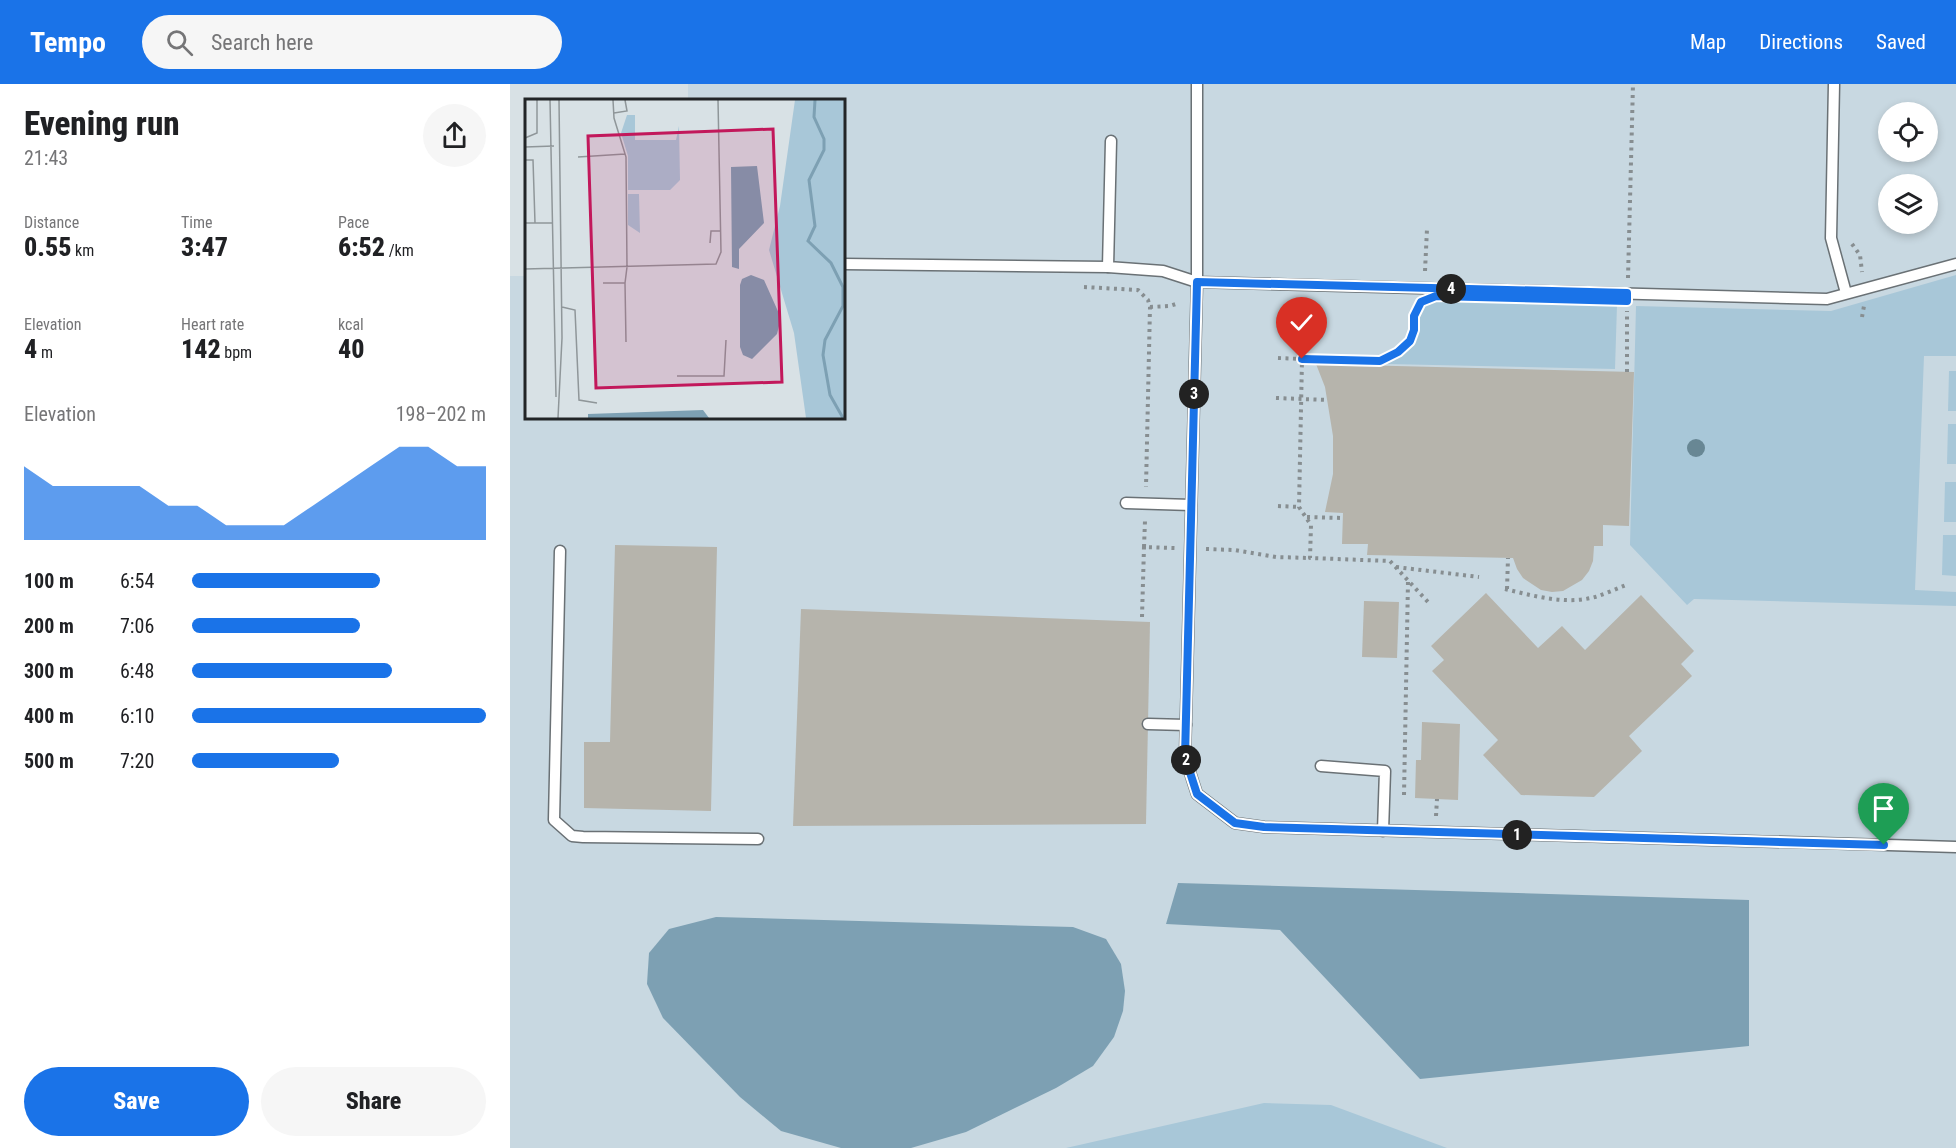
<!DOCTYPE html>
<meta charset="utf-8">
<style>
:root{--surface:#fff;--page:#f6f6f6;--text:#202124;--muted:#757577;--accent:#1a73e8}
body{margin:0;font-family:"Roboto Condensed",sans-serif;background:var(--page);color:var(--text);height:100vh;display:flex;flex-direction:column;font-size:22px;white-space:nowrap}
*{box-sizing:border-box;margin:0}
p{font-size:20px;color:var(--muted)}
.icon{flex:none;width:33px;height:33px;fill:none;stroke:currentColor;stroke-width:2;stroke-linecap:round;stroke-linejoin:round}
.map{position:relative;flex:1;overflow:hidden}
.panel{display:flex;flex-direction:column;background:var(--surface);width:510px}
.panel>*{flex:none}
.tools{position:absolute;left:1368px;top:18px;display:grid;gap:12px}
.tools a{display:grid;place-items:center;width:60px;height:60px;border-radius:50%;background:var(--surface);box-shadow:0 3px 9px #0003;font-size:30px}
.pin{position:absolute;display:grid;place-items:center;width:51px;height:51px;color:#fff;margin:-62px -26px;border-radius:50% 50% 50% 0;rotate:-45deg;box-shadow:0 0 6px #0007}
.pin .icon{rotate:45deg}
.km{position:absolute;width:30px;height:30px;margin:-15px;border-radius:50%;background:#222;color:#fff;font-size:16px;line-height:30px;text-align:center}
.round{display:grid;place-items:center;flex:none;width:63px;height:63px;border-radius:32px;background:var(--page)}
.summary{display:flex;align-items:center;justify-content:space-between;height:102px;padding:0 24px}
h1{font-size:33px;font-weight:800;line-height:45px}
.metrics{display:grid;grid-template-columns:repeat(3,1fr);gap:9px;height:102px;padding:6px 24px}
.metrics div{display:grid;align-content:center}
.metrics b{font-size:26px;font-weight:800}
.metrics small{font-size:16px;font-weight:400}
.metrics p{font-size:16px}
.chart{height:168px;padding:12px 24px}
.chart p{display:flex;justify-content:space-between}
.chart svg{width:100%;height:108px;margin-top:6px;fill:var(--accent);opacity:.7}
.action{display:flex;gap:12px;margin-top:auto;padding:12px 24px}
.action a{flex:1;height:69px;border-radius:36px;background:var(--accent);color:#fff;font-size:24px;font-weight:800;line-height:69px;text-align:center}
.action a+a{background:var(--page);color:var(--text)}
ul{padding:0 24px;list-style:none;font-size:20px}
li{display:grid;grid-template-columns:96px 72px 1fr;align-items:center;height:45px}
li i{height:15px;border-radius:8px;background:var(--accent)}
header{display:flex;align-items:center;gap:36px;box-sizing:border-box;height:84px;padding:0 30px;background:var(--accent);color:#fff}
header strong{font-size:28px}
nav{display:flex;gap:33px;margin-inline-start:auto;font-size:21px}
.search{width:420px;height:54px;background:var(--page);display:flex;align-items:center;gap:15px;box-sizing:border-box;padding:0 21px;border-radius:33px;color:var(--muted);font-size:22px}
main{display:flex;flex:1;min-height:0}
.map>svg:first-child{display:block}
</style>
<header>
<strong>Tempo</strong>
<div class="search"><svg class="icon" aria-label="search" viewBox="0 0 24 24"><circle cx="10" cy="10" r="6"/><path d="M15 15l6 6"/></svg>Search here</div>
<nav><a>Map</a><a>Directions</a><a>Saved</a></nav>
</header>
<main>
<section class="panel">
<div class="summary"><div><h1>Evening run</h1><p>21:43</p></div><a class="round"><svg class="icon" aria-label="share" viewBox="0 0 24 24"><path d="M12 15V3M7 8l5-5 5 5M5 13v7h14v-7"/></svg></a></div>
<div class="metrics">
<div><p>Distance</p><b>0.55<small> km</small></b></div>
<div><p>Time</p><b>3:47</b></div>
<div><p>Pace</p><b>6:52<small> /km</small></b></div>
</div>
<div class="metrics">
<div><p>Elevation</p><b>4<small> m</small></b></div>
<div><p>Heart rate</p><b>142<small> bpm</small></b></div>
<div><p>kcal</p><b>40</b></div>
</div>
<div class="chart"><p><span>Elevation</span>198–202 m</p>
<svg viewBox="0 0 160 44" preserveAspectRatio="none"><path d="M0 44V14L10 22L20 22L30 22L40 22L50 30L60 30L70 38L80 38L90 38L100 30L110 22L120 14L130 6L140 6L150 14L160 14V44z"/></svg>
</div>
<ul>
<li><b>100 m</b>6:54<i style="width:64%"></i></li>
<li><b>200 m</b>7:06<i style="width:57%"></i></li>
<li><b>300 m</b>6:48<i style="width:68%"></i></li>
<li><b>400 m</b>6:10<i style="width:100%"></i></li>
<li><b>500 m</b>7:20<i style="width:50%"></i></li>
</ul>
<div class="action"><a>Save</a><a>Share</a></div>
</section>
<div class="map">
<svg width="1446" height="1064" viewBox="0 0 1446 1064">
<rect width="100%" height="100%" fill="#d8e1e5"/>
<path fill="#c8d8e1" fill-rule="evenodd" d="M178,0H1446V1064H0V192H16V333H333V16H178ZM1378,28H1418V68H1378ZM1378,100H1418V140H1378Z"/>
<g fill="#a8c7d8">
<path d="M1446,191V272H1414L1405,506L1446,508V522L1184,515L1177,521L1120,461L1126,222L1321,227Z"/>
<path d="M925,216L1107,221L1105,285L877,280C890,274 903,264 907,250C909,242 909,233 911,225Z"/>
<path d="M1439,287H1446V327H1438Z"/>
<path d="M1438,340H1446V380H1437Z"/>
<path d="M1435,398H1446V438H1434Z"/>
<path d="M1433,451H1446V492L1432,491Z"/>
<path d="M754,1019L821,1021L937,1064H556Z"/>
</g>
<g fill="#7da0b3">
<path d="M668,799L1239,816V962L910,995L770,846L656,840Z"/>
<path d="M206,833L563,843L596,855L611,880L615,907L613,927L604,953L583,982L546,1004L456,1048L401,1064H331L271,1047L230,1013L153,934L137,900L139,869L159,845Z"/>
</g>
<g fill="#b6b4ac">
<path d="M806,280L1124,288L1119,442L1093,441V462H1084L1083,477L1079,487L1072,496L1053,507L1042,508L1031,506L1013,494L1007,485L1003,474L857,471L858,460H832L833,429L815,428L823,390V352L815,303Z"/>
<path d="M105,461L207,463L201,727L74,724V658H100Z"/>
<path d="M976,509L1028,564L1052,542L1075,566L1131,511L1184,567L1171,580L1182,592L1119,652L1132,667L1084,713L1011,711L973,671L988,656L922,587L934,576L921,562Z"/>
<path d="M854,517L889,518L887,574L852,573Z"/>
<path d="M291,525L640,538L636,740L283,742Z"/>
<path d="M912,638L950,640L948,716L905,714L906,676H911Z"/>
</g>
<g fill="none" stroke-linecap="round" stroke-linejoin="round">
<g stroke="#6a7175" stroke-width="13">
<g id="service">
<path d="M687,0V198L675,673L687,710L725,739L754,743L1446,763"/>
<path d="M1324,0L1321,154L1336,209"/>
<path d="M601,57L598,183L653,187L687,198L1317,215L1446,180"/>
<path d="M333,180L598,183"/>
<path d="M616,419L681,421"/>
<path d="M50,467L44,736L62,752L73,753L248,755"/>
<path d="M638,640L676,641"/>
<path d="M811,682L875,687L873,747"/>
</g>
</g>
<g stroke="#878e91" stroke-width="4" stroke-dasharray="3 4.5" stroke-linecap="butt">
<path d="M1342,160L1350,171L1352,188"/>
<path d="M915,187L917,145"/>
<path d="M1118,194L1123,0"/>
<path d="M574,203L628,206L638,216L640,223L636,403"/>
<path d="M910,221C904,233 905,248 900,257C893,266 879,276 868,277C845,279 816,276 792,275L789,423L801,441L800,474L880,477L918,518"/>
<path d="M640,223L660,222L669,219"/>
<path d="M1352,233L1354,222"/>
<path d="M768,274L792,275"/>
<path d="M1117,288V227"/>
<path d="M766,314L818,316"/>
<path d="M768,422L789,423"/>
<path d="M797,433L832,434"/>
<path d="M634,463L635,437"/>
<path d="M696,465L724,466L766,473L800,474"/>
<path d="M886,483L969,493"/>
<path d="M995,505C1024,512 1055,521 1085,513C1095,510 1106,505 1116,501"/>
<path d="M997,505L998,474"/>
<path d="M632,533L634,463L665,464"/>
<path d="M894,711L898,497"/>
<path d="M926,732L927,715"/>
</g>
<use href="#service" stroke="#fff" stroke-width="10"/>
</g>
<circle fill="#688794" cx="1186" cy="364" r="9"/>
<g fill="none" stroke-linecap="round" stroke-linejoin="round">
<g stroke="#fff" stroke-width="12">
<path id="route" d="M792,275L870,277L888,268L900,257L904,246V232L911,218L926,212L1117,217V209L687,198L675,673L687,710L725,739L754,743L1374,761"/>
</g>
<use href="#route" stroke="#1a73e8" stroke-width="8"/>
</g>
<g transform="translate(15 15)">
<rect width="320" height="320" fill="#d8e1e5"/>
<path d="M270,1H319V319H281L269,234L244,151L255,107ZM102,16H110V41H151L154,27L155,81L145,91H103V57L96,34ZM103,95H114L115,134L103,126Z" fill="#a8c7d8"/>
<path d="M232,67L239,124L214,150V170L207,168L206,68ZM226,176L239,181L256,219L252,235L227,260L218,256L215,248V186L217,180ZM178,311L184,319H63V315Z" fill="#7da0b3"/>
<path fill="none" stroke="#7da0b3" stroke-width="3" d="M290,1L289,18L299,40V51L284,81L290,127L283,142L306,164L318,188V207L300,241L298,256L305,296L318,319"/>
<path fill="none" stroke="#8f9699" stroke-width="1.5" d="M25,1L31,298M89,14L102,12L100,1M0,39L12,34V1M0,48L29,47M53,58L100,55M0,61H8L10,124M0,124H27M185,144L186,132H196M0,170L191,165L196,153L193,1M78,184H100L102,168L101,58L89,19L88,1M100,184L101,243M37,208L50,211L54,301L72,304M152,277H199L201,241M33,319L37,239L34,1"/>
<path fill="#c2185b" fill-opacity="0.15" stroke="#c2185b" stroke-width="3" d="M248,30L257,283L71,289L63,37Z"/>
<rect width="320" height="320" fill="none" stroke="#222527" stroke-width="3"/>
</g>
</svg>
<div class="tools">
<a><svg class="icon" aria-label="locate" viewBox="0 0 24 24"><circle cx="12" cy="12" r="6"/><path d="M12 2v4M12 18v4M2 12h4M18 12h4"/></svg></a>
<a><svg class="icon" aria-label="layers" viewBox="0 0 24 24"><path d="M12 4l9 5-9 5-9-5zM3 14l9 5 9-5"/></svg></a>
</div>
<div class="pin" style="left:1374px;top:761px;background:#1e9e55"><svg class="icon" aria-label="arrive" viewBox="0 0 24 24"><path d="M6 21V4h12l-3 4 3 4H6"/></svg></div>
<div class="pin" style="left:792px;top:275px;background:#d93025"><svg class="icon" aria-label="check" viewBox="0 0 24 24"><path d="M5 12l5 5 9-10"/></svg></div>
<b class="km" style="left:1007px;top:751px">1</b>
<b class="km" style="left:676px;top:676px">2</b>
<b class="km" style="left:684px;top:310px">3</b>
<b class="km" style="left:941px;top:205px">4</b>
</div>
</main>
